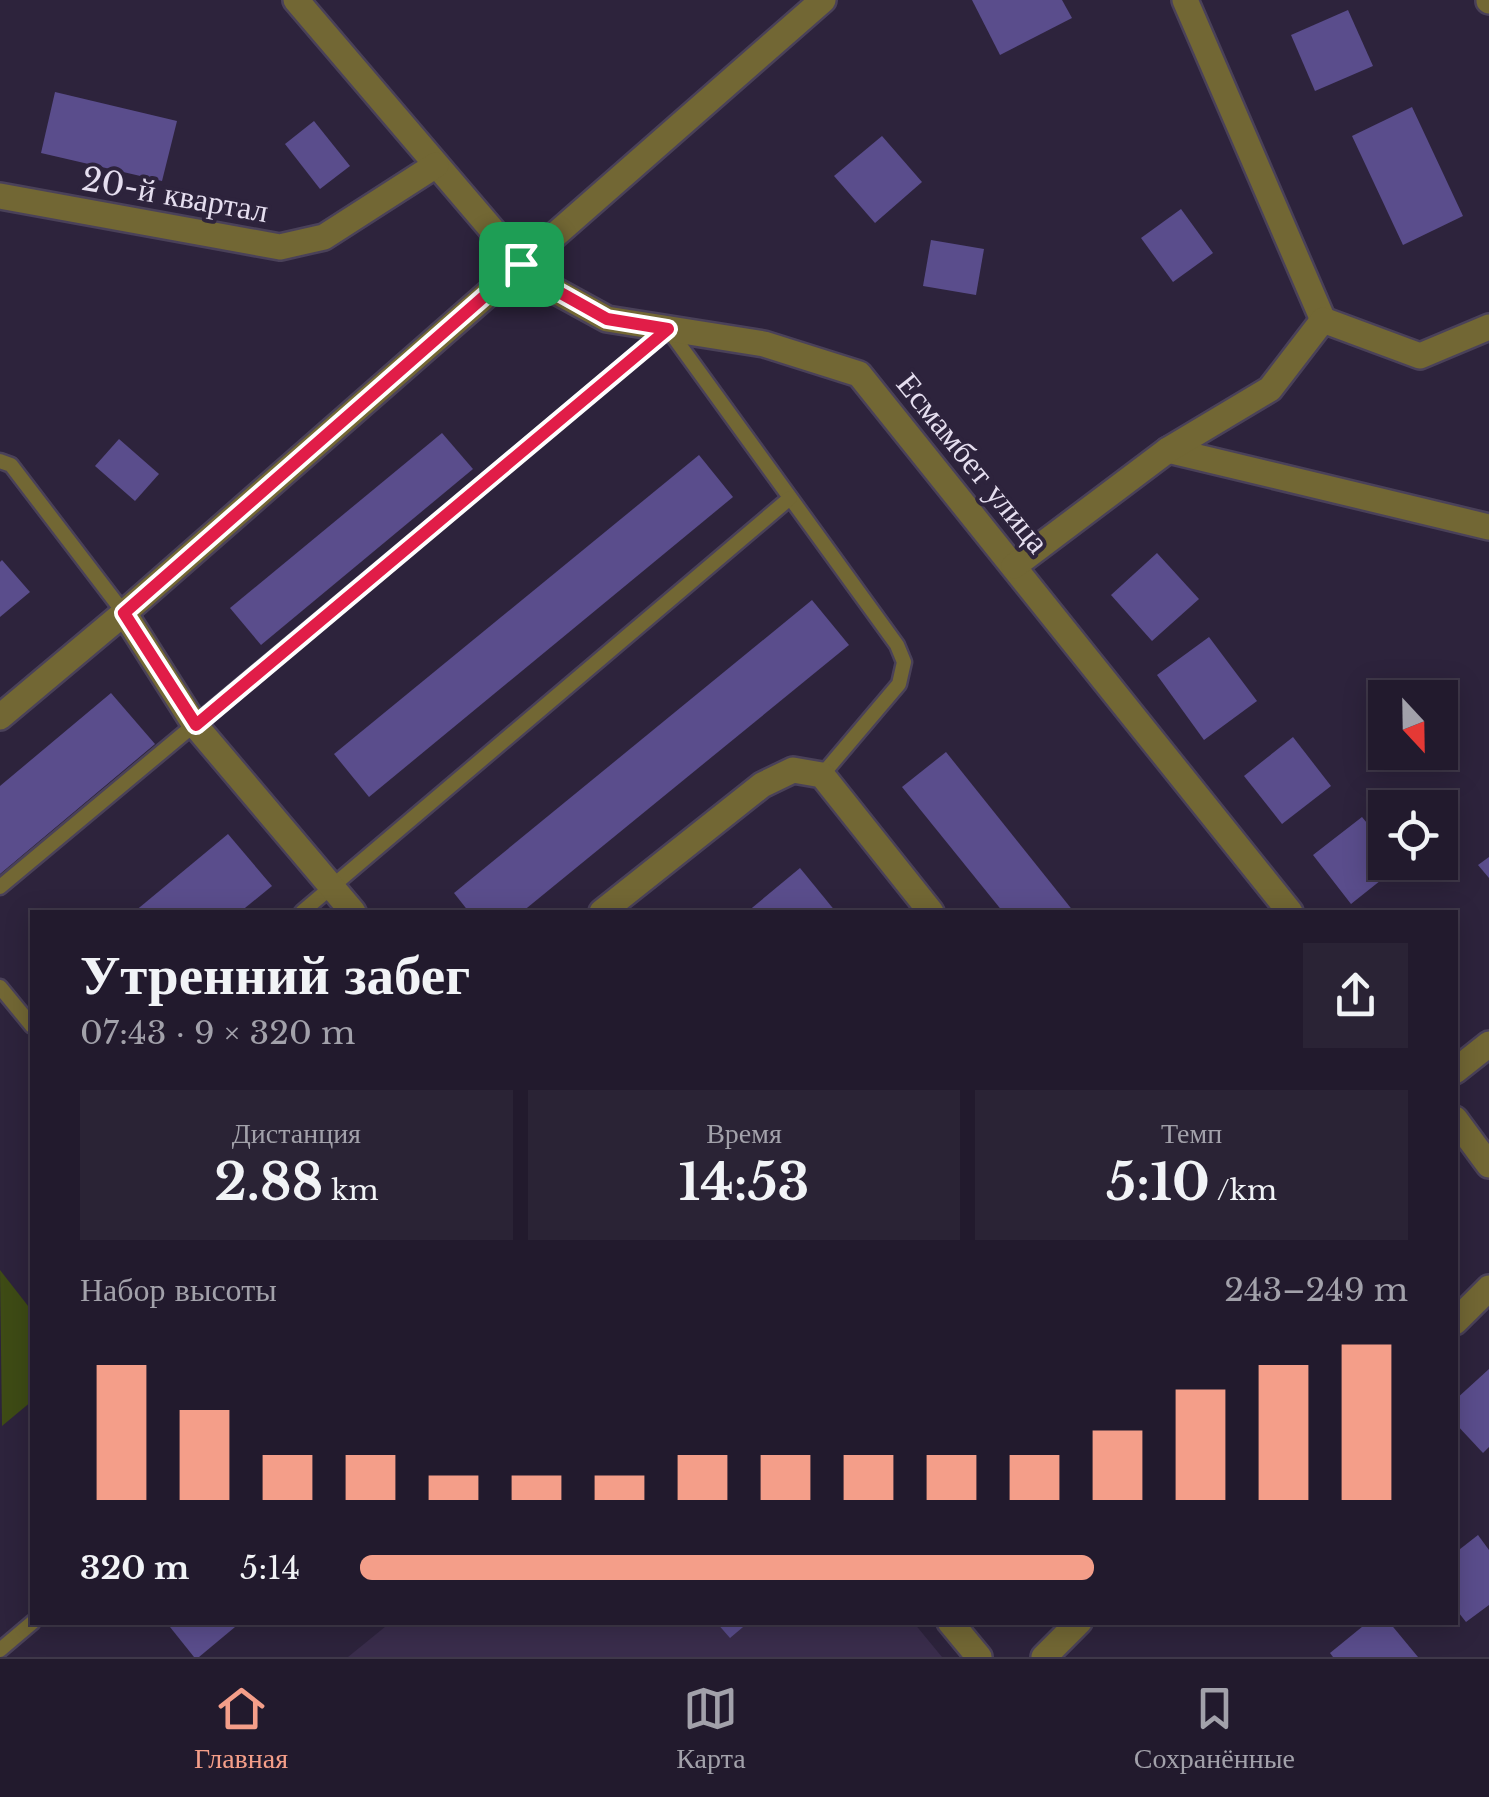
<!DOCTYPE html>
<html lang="ru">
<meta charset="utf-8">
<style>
:root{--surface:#221a2d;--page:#2a2335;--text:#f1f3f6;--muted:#a2a1aa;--line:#3f3849;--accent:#f49e89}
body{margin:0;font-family:"Libre Baskerville",serif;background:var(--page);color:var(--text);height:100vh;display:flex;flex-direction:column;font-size:38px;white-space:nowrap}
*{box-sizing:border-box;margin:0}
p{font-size:32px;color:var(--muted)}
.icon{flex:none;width:55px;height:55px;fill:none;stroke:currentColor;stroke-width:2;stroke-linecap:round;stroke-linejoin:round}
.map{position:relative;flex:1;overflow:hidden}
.sheet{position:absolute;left:30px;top:910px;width:1428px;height:715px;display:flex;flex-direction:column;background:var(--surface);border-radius:0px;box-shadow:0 5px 25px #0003,0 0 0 2px var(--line)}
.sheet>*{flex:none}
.needle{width:65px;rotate:158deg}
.buttons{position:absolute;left:1368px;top:680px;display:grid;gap:20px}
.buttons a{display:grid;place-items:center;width:90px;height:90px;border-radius:0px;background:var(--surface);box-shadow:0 5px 25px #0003,0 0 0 2px var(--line);font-size:50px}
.pin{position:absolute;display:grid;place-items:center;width:85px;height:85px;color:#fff;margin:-42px;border-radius:20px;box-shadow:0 5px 15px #0006}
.round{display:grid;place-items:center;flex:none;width:105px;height:105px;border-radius:0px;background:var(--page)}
.summary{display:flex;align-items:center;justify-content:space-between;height:170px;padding:0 50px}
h1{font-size:55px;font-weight:700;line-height:75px}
.stats{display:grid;grid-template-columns:repeat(3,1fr);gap:15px;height:170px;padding:10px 50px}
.stats div{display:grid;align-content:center;border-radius:0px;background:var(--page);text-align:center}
.stats b{font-size:50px;font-weight:700}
.stats small{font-size:28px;font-weight:400}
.stats p{font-size:28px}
.chart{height:280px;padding:20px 50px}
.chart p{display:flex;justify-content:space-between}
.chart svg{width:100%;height:180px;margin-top:10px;stroke:var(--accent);stroke-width:6}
ul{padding:0 50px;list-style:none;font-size:32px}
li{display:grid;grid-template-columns:160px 120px 1fr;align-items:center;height:75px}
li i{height:25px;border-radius:12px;background:var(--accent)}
.tabs{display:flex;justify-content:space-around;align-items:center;height:140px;border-top:2px solid var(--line);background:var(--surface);font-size:28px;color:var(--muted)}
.tabs a{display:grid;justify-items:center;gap:5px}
.tabs .selected{color:var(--accent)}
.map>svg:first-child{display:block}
</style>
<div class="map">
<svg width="1489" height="1657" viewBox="0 0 1489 1657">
<rect width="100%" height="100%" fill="#2d233c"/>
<path fill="#3a2d4c" d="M391,1622L914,1623L942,1657H348Z"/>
<path fill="#3e4b15" d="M0,1270L32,1311V1401L2,1426Z"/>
<g fill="#5a4d8c">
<path d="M972,0H1062L1072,18L1000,55Z"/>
<path d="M1348,10L1373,66L1315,91L1291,35Z"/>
<path d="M55,92L177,121L162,181L41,153Z"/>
<path d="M1412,107L1463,216L1403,245L1352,136Z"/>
<path d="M314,121L350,166L320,189L285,144Z"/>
<path d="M882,136L922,182L875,223L834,176Z"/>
<path d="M1181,209L1213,253L1173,282L1141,238Z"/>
<path d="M931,240L984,249L976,295L923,286Z"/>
<path d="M442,433L473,469L261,645L230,608Z"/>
<path d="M119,439L159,474L135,501L95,466Z"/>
<path d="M699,455L733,497L369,797L334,754Z"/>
<path d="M1157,553L1199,599L1152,641L1111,595Z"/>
<path d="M2,560L30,592L0,617V562Z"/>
<path d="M812,600L849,645L522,912H469L454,893Z"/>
<path d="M1209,637L1257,701L1204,740L1157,675Z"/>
<path d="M111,693L155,744L0,874V786Z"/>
<path d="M1293,737L1331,786L1282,824L1244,776Z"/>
<path d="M946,752L1074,912H1003L902,787Z"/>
<path d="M1362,817L1385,845V862L1400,865L1351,904L1313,855Z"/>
<path d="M228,834L272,886L240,912H134Z"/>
<path d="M1489,857V878L1478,865Z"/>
<path d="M800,868L836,912H747Z"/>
<path d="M1489,1369V1447L1483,1453L1455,1423V1400Z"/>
<path d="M1478,1535L1489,1550V1605L1466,1622L1455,1608V1553Z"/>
<path d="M166,1622H241L199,1657H194Z"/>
<path d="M716,1622H749L730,1638Z"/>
<path d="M1368,1622H1389L1418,1657H1333L1330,1653Z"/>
</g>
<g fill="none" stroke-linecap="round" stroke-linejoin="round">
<g stroke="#4a4159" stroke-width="19">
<g id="service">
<path d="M0,461L11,465L124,613"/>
<path d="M0,887L668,329L897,645L904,662L899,684L822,775"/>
<path d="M302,912L790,498"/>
<path d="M0,987L32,1026"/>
<path d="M0,1650L33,1622"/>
</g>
</g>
<g stroke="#4a4159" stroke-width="30">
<g id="minor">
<path d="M296,0L534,279L607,319L764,344L859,374L1290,912"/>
<path d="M1185,0L1323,320"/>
<path d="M1489,0V1"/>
<path d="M0,196L280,247L324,237L436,165"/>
<path d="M1168,450L1489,527"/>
<path d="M1014,566L1168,450L1270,389L1323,320L1420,356L1489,327"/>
<path d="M124,613L823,0"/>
<path d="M0,717L124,613L195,725L353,912"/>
<path d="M602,912L762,785L793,770L822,775L931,912"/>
<path d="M1455,1071L1489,1044"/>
<path d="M1455,1119L1489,1165"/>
<path d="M1455,1322L1489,1288"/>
<path d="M950,1622L979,1657"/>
<path d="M1044,1657L1079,1622"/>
</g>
</g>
<use href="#service" stroke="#726734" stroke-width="14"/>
<use href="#minor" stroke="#726734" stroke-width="25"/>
</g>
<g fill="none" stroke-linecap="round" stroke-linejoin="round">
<g stroke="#fff" stroke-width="20">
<path id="route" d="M521,264L534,278L607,319L668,329L196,725L124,613Z"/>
</g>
<use href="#route" stroke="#e11d48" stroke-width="12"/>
</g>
<g text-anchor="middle" stroke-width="8" stroke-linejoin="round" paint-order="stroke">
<g font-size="32" fill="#e5deef" stroke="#2d233c">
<text transform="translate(175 195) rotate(10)" y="11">20-й квартал</text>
<text transform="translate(973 463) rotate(51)" y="11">Есмамбет улица</text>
</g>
</g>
</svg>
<div class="buttons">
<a><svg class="needle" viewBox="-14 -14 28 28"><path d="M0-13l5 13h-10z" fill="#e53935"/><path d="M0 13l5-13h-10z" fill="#a2a1aa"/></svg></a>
<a><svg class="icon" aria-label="locate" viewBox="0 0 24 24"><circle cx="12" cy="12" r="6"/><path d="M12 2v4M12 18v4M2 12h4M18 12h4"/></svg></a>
</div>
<div class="pin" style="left:521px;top:264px;background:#1e9e55"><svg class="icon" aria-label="arrive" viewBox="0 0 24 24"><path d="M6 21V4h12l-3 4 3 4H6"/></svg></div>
<section class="sheet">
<div class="summary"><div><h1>Утренний забег</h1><p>07:43 · 9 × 320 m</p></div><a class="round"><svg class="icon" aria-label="share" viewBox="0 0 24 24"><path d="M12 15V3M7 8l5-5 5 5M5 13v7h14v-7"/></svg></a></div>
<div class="stats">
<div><p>Дистанция</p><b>2.88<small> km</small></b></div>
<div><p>Время</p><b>14:53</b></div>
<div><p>Темп</p><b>5:10<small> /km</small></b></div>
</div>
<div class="chart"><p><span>Набор высоты</span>243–249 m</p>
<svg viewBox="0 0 160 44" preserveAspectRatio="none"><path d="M5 44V11M15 44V22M25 44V33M35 44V33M45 44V38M55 44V38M65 44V38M75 44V33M85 44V33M95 44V33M105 44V33M115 44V33M125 44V27M135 44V17M145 44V11M155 44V6"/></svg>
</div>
<ul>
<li><b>320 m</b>5:14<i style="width:70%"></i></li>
</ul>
</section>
</div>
<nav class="tabs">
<a class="selected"><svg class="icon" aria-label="home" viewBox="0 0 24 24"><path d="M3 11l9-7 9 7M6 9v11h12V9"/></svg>Главная</a>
<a><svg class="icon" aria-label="map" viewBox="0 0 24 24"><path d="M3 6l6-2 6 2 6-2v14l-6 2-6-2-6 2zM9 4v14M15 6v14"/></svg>Карта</a>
<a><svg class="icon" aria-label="saved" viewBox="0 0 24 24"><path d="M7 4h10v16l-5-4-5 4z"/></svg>Сохранённые</a>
</nav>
